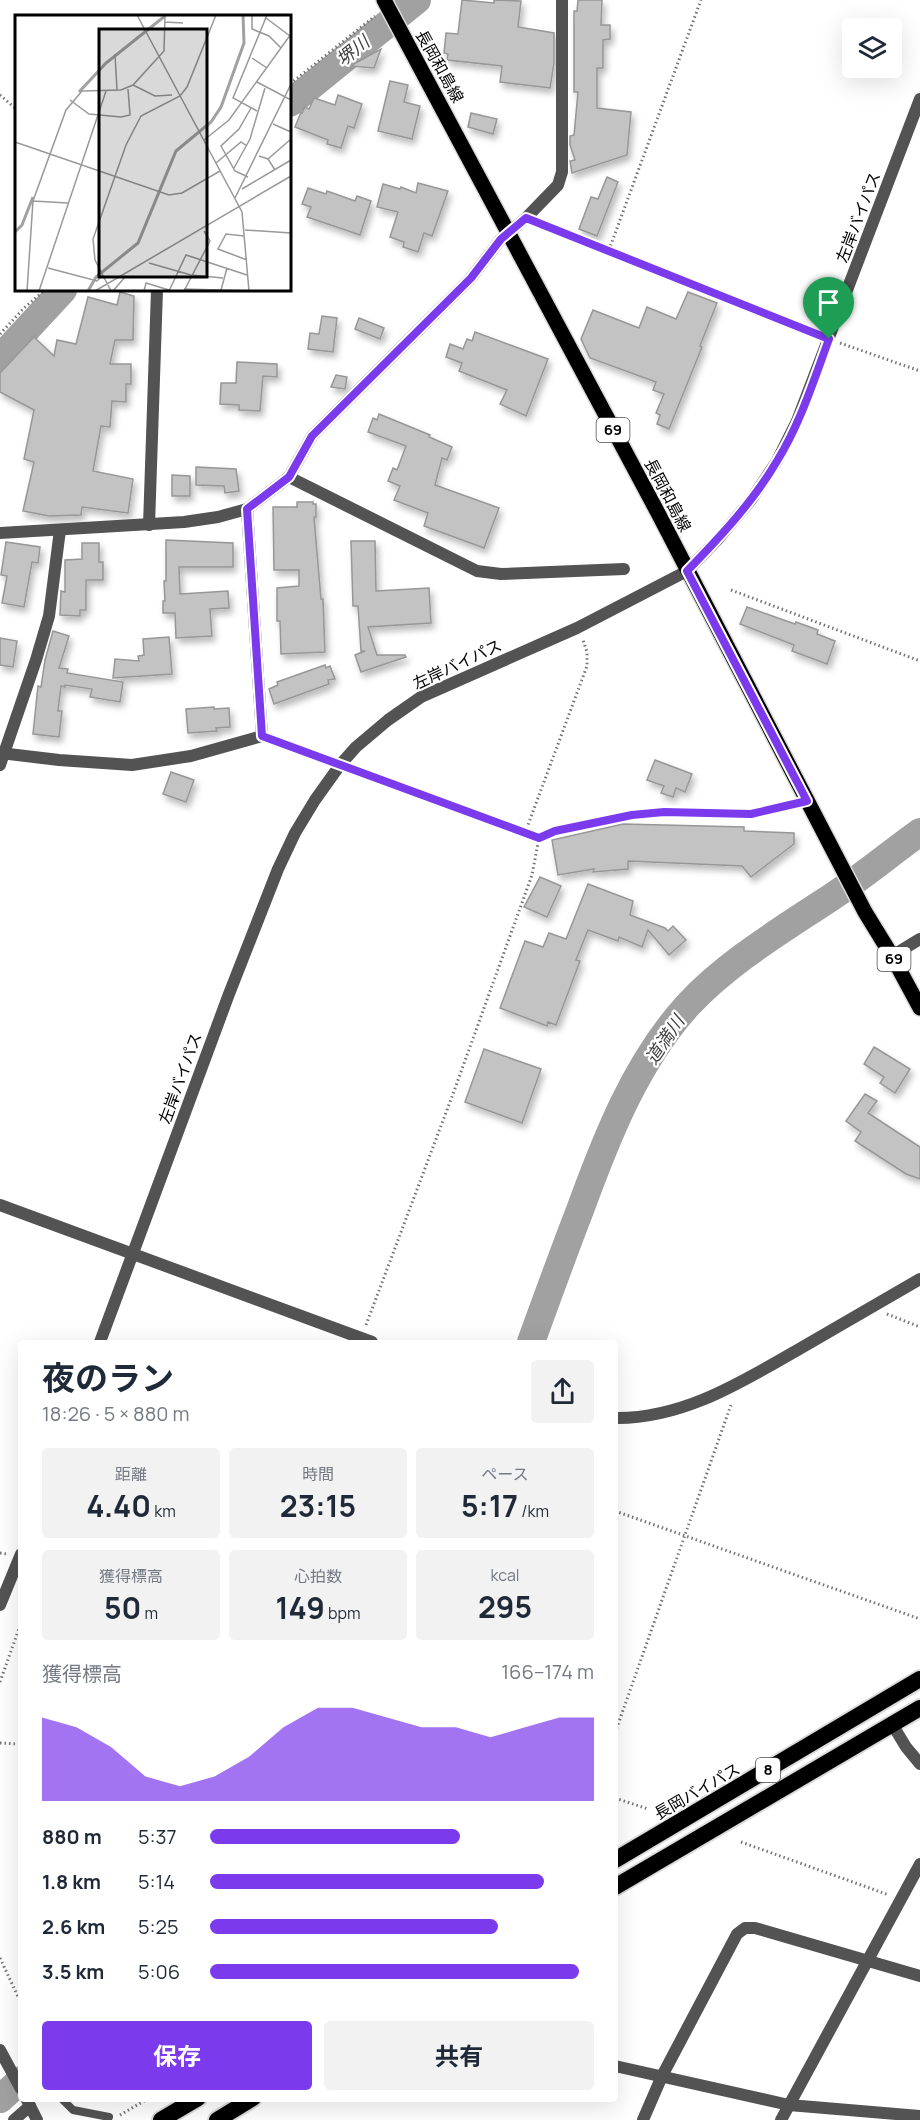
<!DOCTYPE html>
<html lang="ja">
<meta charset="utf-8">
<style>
:root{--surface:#fff;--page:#f2f2f3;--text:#1f2937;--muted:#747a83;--accent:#7c3aed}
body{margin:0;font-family:Manrope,"Noto Sans JP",sans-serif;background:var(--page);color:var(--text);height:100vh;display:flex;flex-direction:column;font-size:22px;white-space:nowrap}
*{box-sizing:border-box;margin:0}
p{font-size:20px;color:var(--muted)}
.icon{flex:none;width:33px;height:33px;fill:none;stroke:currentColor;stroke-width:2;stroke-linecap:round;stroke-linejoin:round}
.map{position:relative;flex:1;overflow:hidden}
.side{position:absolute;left:18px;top:1340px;width:600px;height:762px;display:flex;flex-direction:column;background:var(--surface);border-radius:6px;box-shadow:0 6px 24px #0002}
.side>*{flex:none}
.controls{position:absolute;left:842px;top:18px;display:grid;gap:12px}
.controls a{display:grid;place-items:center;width:60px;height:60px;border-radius:6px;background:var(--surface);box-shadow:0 6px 24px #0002;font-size:30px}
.pin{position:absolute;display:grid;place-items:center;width:51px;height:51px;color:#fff;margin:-62px -26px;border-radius:50% 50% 50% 0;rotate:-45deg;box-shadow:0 0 6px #0007}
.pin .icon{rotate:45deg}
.round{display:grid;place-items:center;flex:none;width:63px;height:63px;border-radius:6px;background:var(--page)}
.overview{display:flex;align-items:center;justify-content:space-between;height:102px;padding:0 24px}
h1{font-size:33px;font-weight:700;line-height:45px}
.stats{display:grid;grid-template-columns:repeat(3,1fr);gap:9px;height:102px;padding:6px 24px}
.stats div{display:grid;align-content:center;border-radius:6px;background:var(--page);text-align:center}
.stats b{font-size:30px;font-weight:700}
.stats small{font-size:16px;font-weight:400}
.stats p{font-size:16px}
.chart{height:168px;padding:12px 24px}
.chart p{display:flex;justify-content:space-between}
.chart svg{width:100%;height:108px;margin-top:6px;fill:var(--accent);opacity:.7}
.button{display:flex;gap:12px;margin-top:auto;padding:12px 24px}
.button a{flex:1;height:69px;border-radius:6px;background:var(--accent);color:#fff;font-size:24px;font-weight:700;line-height:69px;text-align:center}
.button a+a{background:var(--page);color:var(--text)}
ul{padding:0 24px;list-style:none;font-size:20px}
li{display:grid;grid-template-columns:96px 72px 1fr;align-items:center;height:45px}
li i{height:15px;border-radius:8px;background:var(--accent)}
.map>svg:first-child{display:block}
</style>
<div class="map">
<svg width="920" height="2120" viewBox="0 0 920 2120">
<defs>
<filter id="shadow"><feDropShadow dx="3" dy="5" stdDeviation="3" flood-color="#0004"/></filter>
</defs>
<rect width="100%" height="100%" fill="#fff"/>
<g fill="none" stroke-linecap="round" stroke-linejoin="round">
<g stroke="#a1a1a1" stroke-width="28">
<path d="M290,103L417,0"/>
<path d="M0,358L63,290"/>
<path d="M531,1342C547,1298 563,1254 580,1210C606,1139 635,1064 687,1006C726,964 777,933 824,902C857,881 888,855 920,832"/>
<path d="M0,2099L21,2080"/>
</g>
</g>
<g fill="#c3c3c3" stroke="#979797" stroke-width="1.5" filter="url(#shadow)">
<path d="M462,0L494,3V0L521,1L518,27L554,33V63L550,88L500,82L502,66L447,60L448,54L444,53L446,33L458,34Z"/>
<path d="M578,0H602L601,25H610V39L603,40V68H597V108L631,112L627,155L572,173L570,161L575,160L570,145V136L574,135L578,92H574V11H577Z"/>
<path d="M381,49L374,68L350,66Z"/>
<path d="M390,81L408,85L404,102L420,106L412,139L378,131Z"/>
<path d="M338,95L362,104L354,128L348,126L341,148L327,144L328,140L295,127L301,112L302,113L305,107L309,109L314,98L335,105Z"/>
<path d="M471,113L497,119L493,134L468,127Z"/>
<path d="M607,177L618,182L597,236L579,229L591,197L598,199Z"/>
<path d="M418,183L448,191L432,236L424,233L418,252L403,247L404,242L390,237L398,212L377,207L383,184L400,189L401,187L416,193Z"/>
<path d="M308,188L326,194L327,191L355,201L357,196L371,201L360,235L307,217L311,207L302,204Z"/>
<path d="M120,292L134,296L133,340H115L110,364H131V384H126V402L112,401L110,427L101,426L93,471L133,479L128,513L82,507L81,515L49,516L23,511L34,462L24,459L34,410L0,392V373L34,337L54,356L57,340L76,344L88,297L117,305Z"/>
<path d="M688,292L717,303L700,346L702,347L669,429L657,424L660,415L656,413L664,394L653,390L656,382L590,358L581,339L593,310L639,328L647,307L676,319Z"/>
<path d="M322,316L337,318L333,352L308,349L310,333L319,334Z"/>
<path d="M359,318L384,328L380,339L355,329Z"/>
<path d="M475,332L548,359L526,416L500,404L507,390L459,371L462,363L446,357L450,344L463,349L467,339L472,341Z"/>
<path d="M237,362L277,364V377L263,376L260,411L239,410V405L220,404L221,383H236Z"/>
<path d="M336,375L347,377L345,389L331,387Z"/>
<path d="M379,414L430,435L429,437L452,447L447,460L442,458L435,485L499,508L484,548L424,526L428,513L394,500L400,486L388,481L393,468L397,470L406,446L368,432L373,418L377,420Z"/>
<path d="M196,467L236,469L239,491L225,493L224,486L196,485Z"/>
<path d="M172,475L190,476V496H172Z"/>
<path d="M297,502H313V504H316V517H314L321,599H323L325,652L281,654L280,621H277V588L299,586V570H274L273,507H297Z"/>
<path d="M166,540L233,543V567H179L180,594L228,591L229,608L210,609L212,636L176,638L175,613H163V601H165L164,581H166Z"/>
<path d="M351,541H375L376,591L429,588L431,623L368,627L377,655H405L406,657L361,672L355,655L365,651H361L358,606H353Z"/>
<path d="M6,542L40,547L38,563L32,562L24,607L2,603L7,576L1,575Z"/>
<path d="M82,543H99V562H103V580H86V610H80V616L60,615L61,591L65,592V560L82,559Z"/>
<path d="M747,607L795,624L796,622L818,630L817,634L835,641L827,664L792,651L794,645L740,624Z"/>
<path d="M53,631L69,636L59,668L68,669L67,673L123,682L120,702L90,697L92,689L65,685V687L61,686L58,711H62L59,737L33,734L38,686L41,687L45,660Z"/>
<path d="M169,637L172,674L113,678L115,659L139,661L138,656L144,655L143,639Z"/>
<path d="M0,638L17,641L13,667L0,665Z"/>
<path d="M325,665L326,668L330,666L335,679L328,680L329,684L274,704L269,689L278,685L277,682Z"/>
<path d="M214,707V709L229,708L230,727L216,728L217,731L188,733L186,709Z"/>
<path d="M655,760L692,774L685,792L676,788L673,797L661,793L664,786L647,780Z"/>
<path d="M171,772L194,780L186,802L163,794Z"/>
<path d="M623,824L744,827V831L794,833V844L751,877L742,866L628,861V869L593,872L594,869L558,875L552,840Z"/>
<path d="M540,877L561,886L547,917L524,907Z"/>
<path d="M588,884L633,901L630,915L665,928L668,931L673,926L686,940L669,955L648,930L642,947L619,937L618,941L588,930L576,960L580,961L556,1025L548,1022L547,1026L500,1008L525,941L543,947L549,933L566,939Z"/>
<path d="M874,1047L910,1069L895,1093L880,1083L884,1077L864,1064Z"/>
<path d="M484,1049L541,1069L522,1123L465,1102Z"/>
<path d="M865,1094L877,1101L868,1113L920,1147V1179L906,1174L855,1141L861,1132L846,1121Z"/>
</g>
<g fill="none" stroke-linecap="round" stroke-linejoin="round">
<g stroke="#dbdbdb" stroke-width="18">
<path id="primary" d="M384,0L658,513L865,912L892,956L920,1008"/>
</g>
<g stroke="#dbdbdb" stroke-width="20">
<g id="trunk">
<path d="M615,1860L920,1679"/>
<path d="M615,1887L920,1708"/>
<path d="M161,2120L198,2098"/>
<path d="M217,2120L253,2098"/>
</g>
</g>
<g stroke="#757575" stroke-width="3" stroke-dasharray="1.5 3" stroke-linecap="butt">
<path d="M290,84L375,16"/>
<path d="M0,95L16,109"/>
<path d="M539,223L817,334"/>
<path d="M609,250L701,0"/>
<path d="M0,334L24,308L45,290"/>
<path d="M840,343L920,371"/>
<path d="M731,590L920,661"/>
<path d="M275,741L328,760"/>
<path d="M354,770L539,838L555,831L632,815L664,812L751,814L792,806"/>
<path d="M525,833L587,666V652L583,640"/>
<path d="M887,1314L920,1327"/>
<path d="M366,1325L453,1094L532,875L539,838"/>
<path d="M615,1511L920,1619"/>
<path d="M0,1553L7,1554"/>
<path d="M0,1682L21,1623"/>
<path d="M615,1733L732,1402"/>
<path d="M0,1743L21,1744"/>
<path d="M615,1798L648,1809"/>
<path d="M741,1842L889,1895"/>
<path d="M0,1958L21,2003"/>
<path d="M120,2115L149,2098"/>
</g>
<path stroke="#535353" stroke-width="8" d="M61,2098L73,2110L109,2117"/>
<g stroke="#535353" stroke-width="12">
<path d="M289,477L477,571L501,574L624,569"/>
<path d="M149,525L157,290"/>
<path d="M0,533L184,522L218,517L247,509L289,477L312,436L471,278L501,239L526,218L558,185L562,172V0"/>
<path d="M0,753L59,760L132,765L191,756L262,736L247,509"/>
<path d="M0,765L36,660L49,616L60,530"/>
<path d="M892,1724L906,1747L920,1764"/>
<path d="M615,2066L789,2105L920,2116"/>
<path d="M14,2120L30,2106"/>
<path d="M643,2120L662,2076L737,1934L745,1928H755L920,1976"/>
<path d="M781,2120L920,1864"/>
</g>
<g stroke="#535353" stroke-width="12">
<path d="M892,956L920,939"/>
<path d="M0,1205L372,1342"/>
<path d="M100,1342L229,994L278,869L295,833L315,800L340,765L356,747L388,720L421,697L577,628L687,571L719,538L751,500L777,461L797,421L920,99"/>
<path d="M615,1418C684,1419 743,1381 801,1348C841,1325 881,1302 920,1279"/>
<path d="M0,1605L21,1554"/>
<path d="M0,2050L21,2089"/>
<path d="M26,2098L37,2120"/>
</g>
<use href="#primary" stroke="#000" stroke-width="15"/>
<use href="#trunk" stroke="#000" stroke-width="16"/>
</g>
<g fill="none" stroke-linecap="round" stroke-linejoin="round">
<g stroke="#fff" stroke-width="12">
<path id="route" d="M526,218L829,339C814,380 800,424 777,461C753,502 720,537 687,571L807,801L751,814L664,812L632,815L555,831L539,838L262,736L247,509L289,477L312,436L471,278L501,239Z"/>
</g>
<use href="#route" stroke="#7c3aed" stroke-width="8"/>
</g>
<g text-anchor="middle" stroke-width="4.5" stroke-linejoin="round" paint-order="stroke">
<g fill="#fff" stroke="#4c4c4c" stroke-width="1.5">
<rect x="596.5" y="418" width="33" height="24" rx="4.5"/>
<rect x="877.5" y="947" width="33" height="24" rx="4.5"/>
<rect x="756" y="1758" width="24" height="24" rx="4.5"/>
</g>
<g font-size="15" font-weight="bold" fill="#000">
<text x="613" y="435">69</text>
<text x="894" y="964">69</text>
<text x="768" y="1775">8</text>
</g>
<g font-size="16" fill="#000" stroke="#fff">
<text transform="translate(440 66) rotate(61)" y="6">長岡和島線</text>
<text transform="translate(858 217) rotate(-69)" y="6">左岸バイパス</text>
<text transform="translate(668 495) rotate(62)" y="6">長岡和島線</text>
<text transform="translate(457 664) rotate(-25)" y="6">左岸バイパス</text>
<text transform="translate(180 1078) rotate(-70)" y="6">左岸バイパス</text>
<text transform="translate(697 1791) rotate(-30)" y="6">長岡バイパス</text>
</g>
<g font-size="18" font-style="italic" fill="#424242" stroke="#fff">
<text transform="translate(353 51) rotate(-39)" y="6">堺川</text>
<text transform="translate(665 1040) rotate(-56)" y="6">道満川</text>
</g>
</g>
<g transform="translate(15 15)">
<rect width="276" height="276" fill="#fff"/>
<path fill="none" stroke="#a1a1a1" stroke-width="3" d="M64,77L91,48L150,1M0,217L7,210L18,182M73,276L81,262L123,228L161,136L196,107L206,92L229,28L228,0"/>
<path fill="none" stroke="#999" stroke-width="1.5" d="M122,0L227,197L234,276M237,0V14L254,21L266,33M251,3L275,21M150,7L168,8M100,39L102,75M237,43L252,53M242,67L276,85M118,70L140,81L157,80M55,85L74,99L106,102L115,100L113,74M242,96L218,83L252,0M258,109L276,117M189,125L214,105L276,19M0,127L154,180L167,178L205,156M244,141L253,144L260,155M253,144L276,124M201,148L226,127L232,131M219,153L235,124L250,73M233,162L220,156L206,131L224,114L236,93M227,174L276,145M220,183L276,69M18,186L53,188M230,215L276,218M229,221L211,219L203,234L232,245M134,248L176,260L208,263M33,253L82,266L88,260M169,274L238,276M206,275L212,253M12,276L18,186L51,95L67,76L106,75L118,70L149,36L150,0M24,276L91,76M80,276L276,161M96,276L80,245L78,224L111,130L126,101L165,81L172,72L201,0M98,276L110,262M129,276L131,268L154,275M154,276L171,240L232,260M169,276L195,226L189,216"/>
<path fill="#000" fill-opacity="0.15" stroke="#000" stroke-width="3" d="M84,14H192V262H84Z"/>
<rect width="276" height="276" fill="none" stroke="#000" stroke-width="3"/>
</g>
</svg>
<div class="controls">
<a><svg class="icon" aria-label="layers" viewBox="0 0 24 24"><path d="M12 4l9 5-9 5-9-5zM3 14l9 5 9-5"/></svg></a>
</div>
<div class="pin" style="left:829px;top:339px;background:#1e9e55"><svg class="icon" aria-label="arrive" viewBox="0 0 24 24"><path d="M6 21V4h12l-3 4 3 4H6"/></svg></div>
<section class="side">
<div class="overview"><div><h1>夜のラン</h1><p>18:26 · 5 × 880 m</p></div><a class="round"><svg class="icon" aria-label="share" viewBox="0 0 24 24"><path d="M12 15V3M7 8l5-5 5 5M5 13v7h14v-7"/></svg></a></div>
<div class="stats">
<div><p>距離</p><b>4.40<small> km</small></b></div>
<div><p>時間</p><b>23:15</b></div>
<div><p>ペース</p><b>5:17<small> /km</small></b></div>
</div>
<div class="stats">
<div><p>獲得標高</p><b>50<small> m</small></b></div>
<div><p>心拍数</p><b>149<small> bpm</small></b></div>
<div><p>kcal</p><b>295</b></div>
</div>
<div class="chart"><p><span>獲得標高</span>166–174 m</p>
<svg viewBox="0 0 160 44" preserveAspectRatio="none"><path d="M0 44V10L10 14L20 22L30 34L40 38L50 34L60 26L70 14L80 6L90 6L100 10L110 14L120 14L130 18L140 14L150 10L160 10V44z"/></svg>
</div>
<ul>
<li><b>880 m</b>5:37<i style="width:65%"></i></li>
<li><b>1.8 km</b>5:14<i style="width:87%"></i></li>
<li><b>2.6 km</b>5:25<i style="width:75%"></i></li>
<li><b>3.5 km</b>5:06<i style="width:96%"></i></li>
</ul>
<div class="button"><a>保存</a><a>共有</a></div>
</section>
</div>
